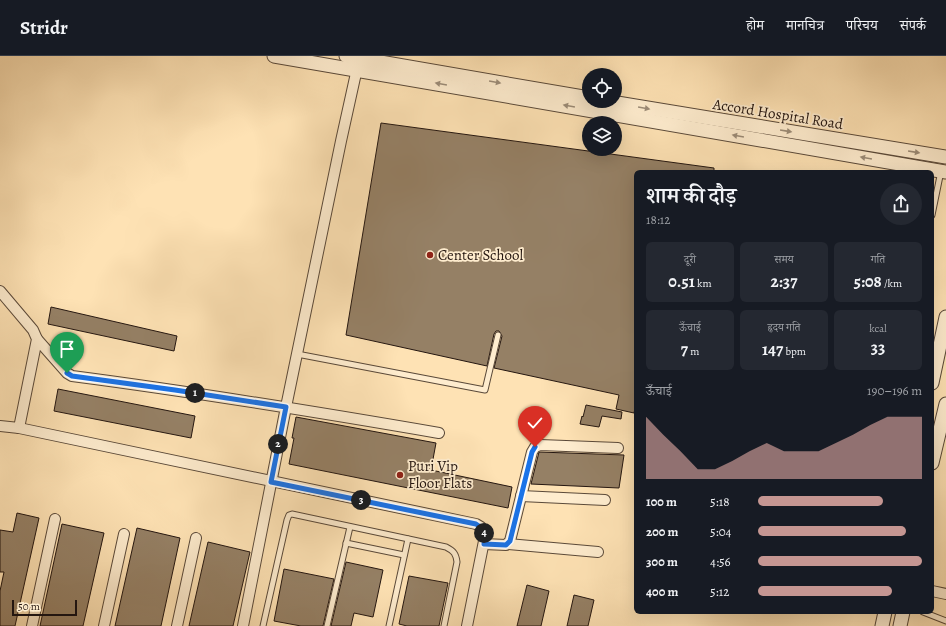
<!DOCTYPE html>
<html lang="hi">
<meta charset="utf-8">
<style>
:root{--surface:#171b24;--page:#242831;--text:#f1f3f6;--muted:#9ea1a6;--line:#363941;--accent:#c59692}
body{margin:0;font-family:Alegreya,"Noto Serif Devanagari",serif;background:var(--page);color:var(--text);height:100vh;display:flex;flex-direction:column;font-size:15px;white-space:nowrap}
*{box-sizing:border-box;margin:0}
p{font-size:13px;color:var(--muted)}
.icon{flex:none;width:22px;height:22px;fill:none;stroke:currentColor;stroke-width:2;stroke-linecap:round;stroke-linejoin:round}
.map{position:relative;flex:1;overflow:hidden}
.details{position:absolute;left:634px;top:114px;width:300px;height:444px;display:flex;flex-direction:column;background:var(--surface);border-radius:6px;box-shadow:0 4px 16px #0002}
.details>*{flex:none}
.tools{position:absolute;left:582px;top:12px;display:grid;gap:8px}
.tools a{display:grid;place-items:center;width:40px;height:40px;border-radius:50%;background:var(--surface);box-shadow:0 4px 16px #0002;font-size:20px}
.scale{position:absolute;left:12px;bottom:10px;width:65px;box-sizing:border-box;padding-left:4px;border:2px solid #241610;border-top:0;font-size:11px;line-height:14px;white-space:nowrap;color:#241610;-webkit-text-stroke:3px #feecce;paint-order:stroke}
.pin{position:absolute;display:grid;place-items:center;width:34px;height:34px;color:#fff;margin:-41px -17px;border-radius:50% 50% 50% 0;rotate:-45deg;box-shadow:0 0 4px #0007}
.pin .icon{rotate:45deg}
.km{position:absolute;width:20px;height:20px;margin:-10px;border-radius:50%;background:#222;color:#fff;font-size:11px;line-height:20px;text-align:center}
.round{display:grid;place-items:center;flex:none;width:42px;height:42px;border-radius:21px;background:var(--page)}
.head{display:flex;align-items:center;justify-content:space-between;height:68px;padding:0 12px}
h1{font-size:22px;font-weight:600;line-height:30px}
.stats{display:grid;grid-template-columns:repeat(3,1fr);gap:6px;height:68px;padding:4px 12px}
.stats div{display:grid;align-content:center;border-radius:6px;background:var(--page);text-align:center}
.stats b{font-size:17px;font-weight:600}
.stats small{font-size:11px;font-weight:400}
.stats p{font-size:11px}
.chart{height:112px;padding:8px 12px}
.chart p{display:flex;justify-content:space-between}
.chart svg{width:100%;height:72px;margin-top:4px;fill:var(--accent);opacity:.7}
ul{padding:0 12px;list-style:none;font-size:13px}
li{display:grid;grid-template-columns:64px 48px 1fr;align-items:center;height:30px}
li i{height:10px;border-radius:5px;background:var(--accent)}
header{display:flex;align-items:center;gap:24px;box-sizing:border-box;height:56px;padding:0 20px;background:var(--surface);border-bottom:1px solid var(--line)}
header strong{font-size:19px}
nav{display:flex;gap:22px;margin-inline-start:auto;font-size:14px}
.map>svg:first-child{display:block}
</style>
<header>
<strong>Stridr</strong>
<nav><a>होम</a><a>मानचित्र</a><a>परिचय</a><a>संपर्क</a></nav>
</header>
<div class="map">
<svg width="946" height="570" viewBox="0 0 946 570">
<rect width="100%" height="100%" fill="#fee2b4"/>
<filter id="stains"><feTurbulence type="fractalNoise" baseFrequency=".005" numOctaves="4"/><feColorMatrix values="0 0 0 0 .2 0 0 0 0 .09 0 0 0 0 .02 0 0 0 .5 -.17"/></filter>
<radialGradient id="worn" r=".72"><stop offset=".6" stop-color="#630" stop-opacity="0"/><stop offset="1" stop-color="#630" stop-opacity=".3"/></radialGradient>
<g fill="#958065" stroke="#241610">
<path d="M381,67L714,112V116H636V347L634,357L616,353L619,339L494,312L502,280L499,275H496L494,278L487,310L346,279Z"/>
<path d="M51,251L177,280L174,295L48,268Z"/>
<path d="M58,333L195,360L191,382L54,355Z"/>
<path d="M586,349L622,356L621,363L602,360L599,371L580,368L582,360L583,361Z"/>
<path d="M296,361L436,387L431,414L512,431L508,452L289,408L294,382H292Z"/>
<path d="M539,396L624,399L619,432L531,428Z"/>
<path d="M17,457L39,462L15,570H0V535L4,516H0V474L13,476Z"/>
<path d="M62,468L104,477L83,570H40Z"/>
<path d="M137,472L180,482L161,570H115Z"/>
<path d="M208,486L250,496L233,570H189Z"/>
<path d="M346,506L383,514L373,561L354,557L351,570H331Z"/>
<path d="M284,513L334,523L323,570H301L274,565Z"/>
<path d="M409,520L448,527L439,570H407L399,568Z"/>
<path d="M527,529L549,535L541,570H517Z"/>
<path d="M574,539L594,544L588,570H567Z"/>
</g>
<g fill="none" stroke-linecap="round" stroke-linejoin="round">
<g stroke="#5a4939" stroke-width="7">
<g id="service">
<path d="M932,159L941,115"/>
<path d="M297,298L485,334L498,279"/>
<path d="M346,487L404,499"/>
<path d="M923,556L946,565"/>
<path d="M263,570L287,464L289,459L292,458L446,491C454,495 456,498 457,506L444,570"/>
<path d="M327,570L350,471"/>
<path d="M389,570L408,483"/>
</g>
</g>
<g stroke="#5a4939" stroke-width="12">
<g id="minor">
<path d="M0,235L33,274L37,283L19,372"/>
<path d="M37,283L67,317L72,320C195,336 317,356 439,377"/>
<path d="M0,370L19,372L476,468L481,471L485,480L467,570"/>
<path d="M521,440L605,444"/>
<path d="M484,488L506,489L510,485L532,396L535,391L540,389L618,392"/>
<path d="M508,488L598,496"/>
<path d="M932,535L946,538"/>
<path d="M32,570L55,463"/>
<path d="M104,570L124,478"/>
<path d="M177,570L196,482"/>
<path d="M243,570L286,351L341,85L358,8"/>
</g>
</g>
<g stroke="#5a4939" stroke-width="15">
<g id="tertiary">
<path d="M274,0L946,116"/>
<path d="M346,0L589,42"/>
<path d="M605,45L946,101"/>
<path d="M932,327L946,261"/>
<path d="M932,407L946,348"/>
<path d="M882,570L885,556"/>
<path d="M900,570L903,556"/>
</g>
</g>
<use href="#service" stroke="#feecce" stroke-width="5"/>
<use href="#minor" stroke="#feecce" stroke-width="10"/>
<use href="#tertiary" stroke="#feecce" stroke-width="13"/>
</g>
<defs><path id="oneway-solid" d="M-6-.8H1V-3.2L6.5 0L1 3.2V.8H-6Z"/></defs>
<g fill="#9c8c78">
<use href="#oneway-solid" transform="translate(495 26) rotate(10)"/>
<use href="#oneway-solid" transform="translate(441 28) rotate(-170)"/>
<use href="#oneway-solid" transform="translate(569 50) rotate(-170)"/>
<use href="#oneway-solid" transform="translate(644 52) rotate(10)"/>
<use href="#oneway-solid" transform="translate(786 75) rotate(9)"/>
<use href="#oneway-solid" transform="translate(738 80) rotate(-170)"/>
<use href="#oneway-solid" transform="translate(914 96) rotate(9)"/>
<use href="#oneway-solid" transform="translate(866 102) rotate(-170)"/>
</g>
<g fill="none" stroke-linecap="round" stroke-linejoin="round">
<g stroke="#fff" stroke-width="8">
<path id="route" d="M67,317L72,320L175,334L286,351L271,426L476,468C484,473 486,478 484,488L506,489L510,485L532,396L535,391"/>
</g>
<use href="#route" stroke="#1a73e8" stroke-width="5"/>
</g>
<g fill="#8f2418" stroke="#feecce" stroke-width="1.5">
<circle cx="430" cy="199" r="4"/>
<circle cx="400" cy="419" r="4"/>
</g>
<g text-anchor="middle" stroke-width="3.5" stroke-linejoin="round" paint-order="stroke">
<g font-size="15" fill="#241610" stroke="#feecce">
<text transform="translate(778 58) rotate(9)" y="5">Accord Hospital Road</text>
</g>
<g font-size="15" fill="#241610" stroke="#feecce" text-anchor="start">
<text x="438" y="204">Center School</text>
<text x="408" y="415">Puri Vip<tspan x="408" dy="17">Floor Flats</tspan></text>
</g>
</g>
<rect width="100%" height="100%" filter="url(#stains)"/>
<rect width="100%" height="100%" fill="url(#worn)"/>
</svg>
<div class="tools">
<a><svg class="icon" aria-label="locate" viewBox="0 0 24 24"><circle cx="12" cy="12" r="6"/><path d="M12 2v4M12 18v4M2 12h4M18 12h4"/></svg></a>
<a><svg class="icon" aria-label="layers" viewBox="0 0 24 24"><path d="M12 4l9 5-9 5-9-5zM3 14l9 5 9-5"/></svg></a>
</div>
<div class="scale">50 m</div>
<div class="pin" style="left:67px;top:317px;background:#1e9e55"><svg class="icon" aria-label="arrive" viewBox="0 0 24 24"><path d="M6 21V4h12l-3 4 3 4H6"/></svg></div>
<div class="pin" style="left:535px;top:391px;background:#d93025"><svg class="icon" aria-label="check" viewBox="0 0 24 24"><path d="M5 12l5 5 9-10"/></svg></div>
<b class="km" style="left:195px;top:337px">1</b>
<b class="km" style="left:278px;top:388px">2</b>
<b class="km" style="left:361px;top:444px">3</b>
<b class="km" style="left:484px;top:477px">4</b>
<section class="details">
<div class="head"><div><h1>शाम की दौड़</h1><p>18:12</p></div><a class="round"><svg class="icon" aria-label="share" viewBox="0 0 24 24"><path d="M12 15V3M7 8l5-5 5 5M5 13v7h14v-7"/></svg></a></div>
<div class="stats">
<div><p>दूरी</p><b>0.51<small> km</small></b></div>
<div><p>समय</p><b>2:37</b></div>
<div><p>गति</p><b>5:08<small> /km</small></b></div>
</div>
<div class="stats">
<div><p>ऊँचाई</p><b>7<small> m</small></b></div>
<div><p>हृदय गति</p><b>147<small> bpm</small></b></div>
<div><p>kcal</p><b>33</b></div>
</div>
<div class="chart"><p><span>ऊँचाई</span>190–196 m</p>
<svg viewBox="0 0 160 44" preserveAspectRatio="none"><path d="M0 44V6L10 17L20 27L30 38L40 38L50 33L60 27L70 22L80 27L90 27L100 27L110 22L120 17L130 11L140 6L150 6L160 6V44z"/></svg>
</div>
<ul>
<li><b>100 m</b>5:18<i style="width:76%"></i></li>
<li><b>200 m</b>5:04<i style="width:90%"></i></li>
<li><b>300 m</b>4:56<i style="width:100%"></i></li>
<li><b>400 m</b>5:12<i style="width:82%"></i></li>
</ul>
</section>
</div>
